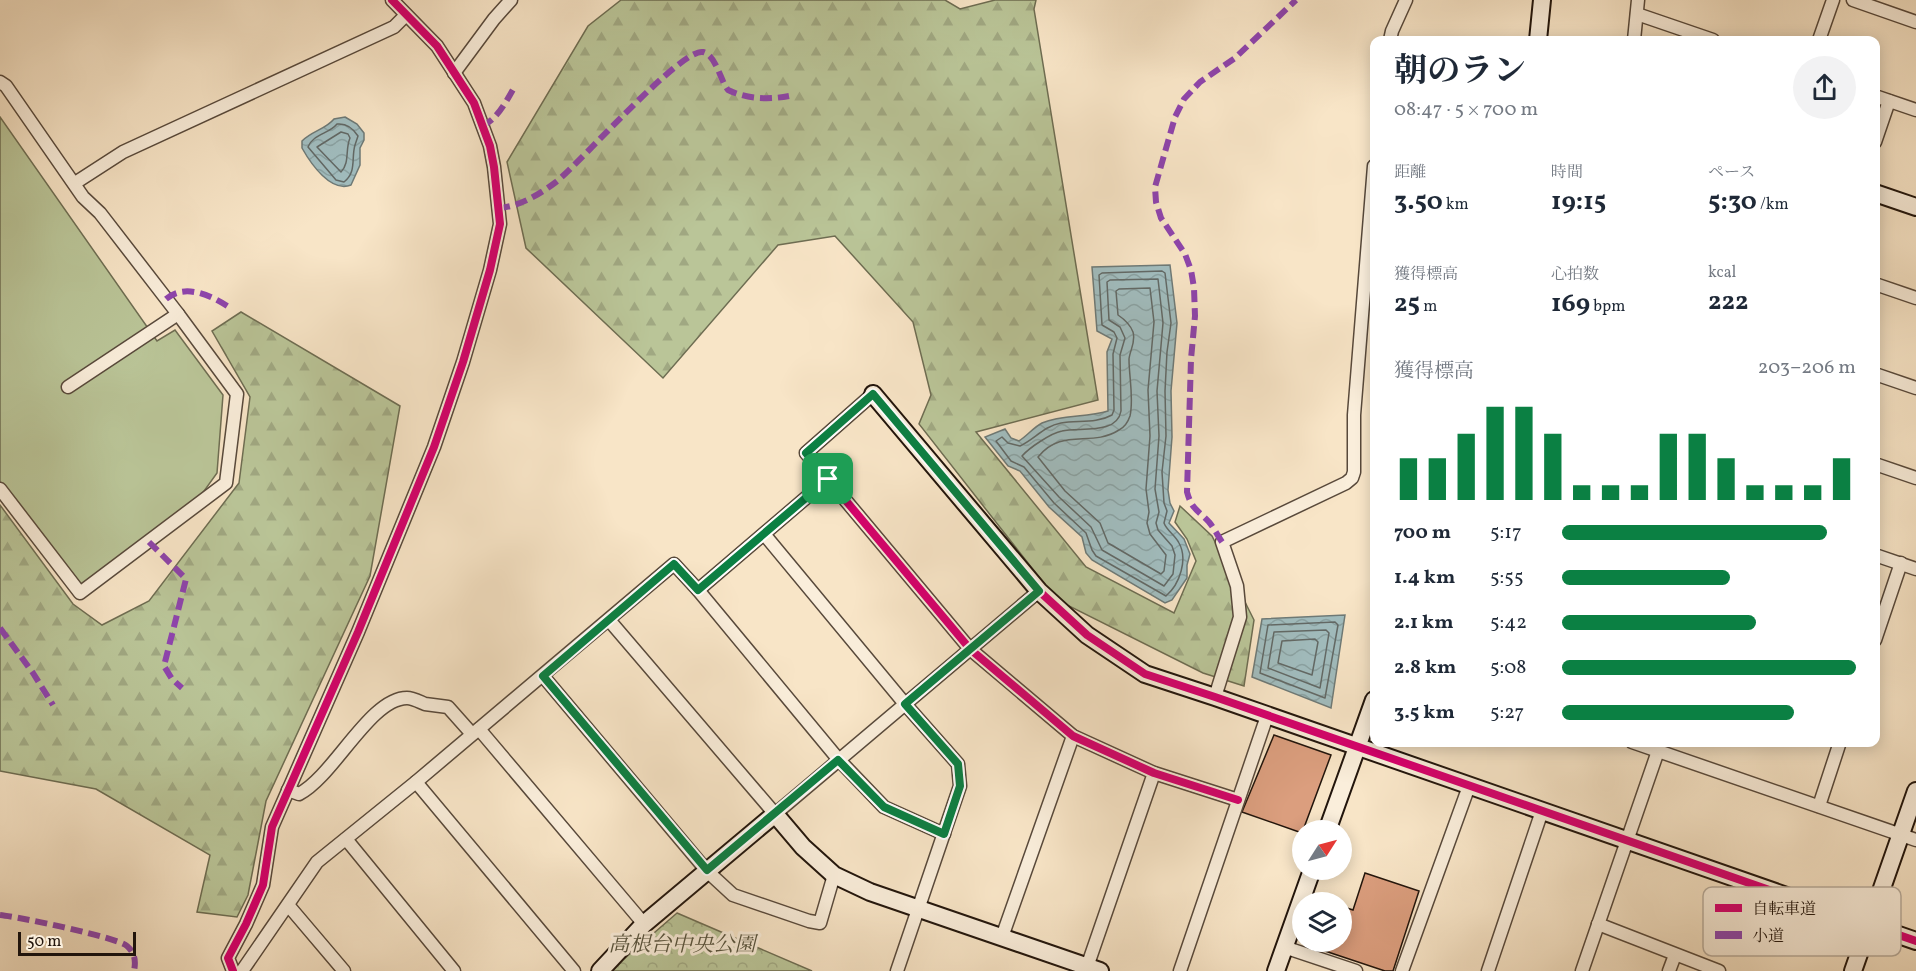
<!DOCTYPE html>
<html lang="ja">
<meta charset="utf-8">
<style>
:root{--surface:#fff;--page:#f2f2f3;--text:#1f2937;--muted:#747a83;--accent:#0b8043}
body{margin:0;font-family:Vollkorn,"Noto Serif JP",serif;background:var(--page);color:var(--text);height:100vh;display:flex;flex-direction:column;font-size:22px;white-space:nowrap}
*{box-sizing:border-box;margin:0}
p{font-size:20px;color:var(--muted)}
.icon{flex:none;width:33px;height:33px;fill:none;stroke:currentColor;stroke-width:2;stroke-linecap:round;stroke-linejoin:round}
.map{position:relative;flex:1;overflow:hidden}
.details{position:absolute;left:1370px;top:36px;width:510px;height:711px;display:flex;flex-direction:column;background:var(--surface);border-radius:12px;box-shadow:0 3px 15px #0003}
.details>*{flex:none}
.needle{width:39px;rotate:54deg}
.tools{position:absolute;left:1292px;top:820px;display:grid;gap:12px}
.tools a{display:grid;place-items:center;width:60px;height:60px;border-radius:50%;background:var(--surface);box-shadow:0 3px 15px #0003;font-size:30px}
.scale{position:absolute;left:18px;bottom:15px;width:118px;box-sizing:border-box;padding-left:6px;border:3px solid #22150c;border-top:0;font-size:16px;line-height:21px;white-space:nowrap;color:#22150c;-webkit-text-stroke:4px #faeedb;paint-order:stroke}
.pin{position:absolute;display:grid;place-items:center;width:51px;height:51px;color:#fff;margin:-26px;border-radius:12px;box-shadow:0 3px 9px #0006}
.round{display:grid;place-items:center;flex:none;width:63px;height:63px;border-radius:32px;background:var(--page)}
.summary{display:flex;align-items:center;justify-content:space-between;height:102px;padding:0 24px}
h1{font-size:33px;font-weight:700;line-height:45px}
.figures{display:grid;grid-template-columns:repeat(3,1fr);gap:9px;height:102px;padding:6px 24px}
.figures div{display:grid;align-content:center}
.figures b{font-size:26px;font-weight:700}
.figures small{font-size:16px;font-weight:400}
.figures p{font-size:16px}
.chart{height:168px;padding:12px 24px}
.chart p{display:flex;justify-content:space-between}
.chart svg{width:100%;height:108px;margin-top:6px;stroke:var(--accent);stroke-width:6}
ul{padding:0 24px;list-style:none;font-size:20px}
li{display:grid;grid-template-columns:96px 72px 1fr;align-items:center;height:45px}
li i{height:15px;border-radius:8px;background:var(--accent)}
.map>svg:first-child{display:block}
</style>
<div class="map">
<svg width="1916" height="971" viewBox="0 0 1916 971">
<defs>
<pattern id="forest-firs" width="22" height="20" patternUnits="userSpaceOnUse" patternTransform="scale(1.5)"><rect width="22" height="20" fill="#bac598"/><path d="M5 1l3.5 6h-7zM16 11l3.5 6h-7z" fill="#a0a882"/></pattern>
<pattern id="park-crowns" width="20" height="18" patternUnits="userSpaceOnUse" patternTransform="scale(1.5)"><rect width="20" height="18" fill="#bac598"/><path d="M2 6a3 3 0 1 1 6 0M12 15a3 3 0 1 1 6 0" fill="none" stroke="#a0a882"/></pattern>
<pattern id="water-waves" width="16" height="10" patternUnits="userSpaceOnUse" patternTransform="scale(1.5)"><rect width="16" height="10" fill="#a1bdbf"/><path d="M0 5q4-4 8 0t8 0" fill="none" stroke="#8aa2a3"/></pattern>
</defs>
<rect width="100%" height="100%" fill="#f8e5c7"/>
<filter id="stains"><feTurbulence type="fractalNoise" baseFrequency=".00333" numOctaves="4"/><feColorMatrix values="0 0 0 0 .2 0 0 0 0 .09 0 0 0 0 .02 0 0 0 .5 -.17"/></filter>
<radialGradient id="worn" r=".72"><stop offset=".6" stop-color="#630" stop-opacity="0"/><stop offset="1" stop-color="#630" stop-opacity=".3"/></radialGradient>
<path fill="#bac598" stroke="#6e6d52" stroke-width="1.5" d="M0,117L157,341L175,330L223,395L217,473L184,519L79,596L0,489Z"/>
<g fill="url(#forest-firs)" stroke="#6e6d52" stroke-width="1.5">
<path d="M621,0H945L960,9L995,0H1036L1034,9L1098,400L976,432L1086,567L1174,613L1196,561L1187,539L1175,522L1180,506L1212,536L1254,620L1244,686L1203,673L1057,600L919,424L931,395L913,322L835,236L778,245L663,378L526,248L507,162L588,26Z"/>
<path d="M241,312L400,406L370,576L266,801L248,895L237,917L197,912L210,855L96,789L0,771V505L73,604L102,625L149,601L239,483L250,397L212,331Z"/>
</g>
<path fill="url(#park-crowns)" stroke="#6e6d52" stroke-width="1.5" d="M677,913L812,971H610Z"/>
<g fill="url(#water-waves)" stroke="#6e7a77" stroke-width="1.5">
<path d="M345,117L357,124L364,133V140L360,148V165L351,185C331,193 311,164 302,148V141C312,131 326,129 334,119Z"/>
<path d="M1170,265L1177,323L1171,391L1172,437L1168,490L1170,503L1174,511L1169,523L1184,539L1190,554L1187,565V578L1172,600L1165,603L1092,560L1086,553L1082,537L1049,507L1020,471L1008,466L985,437L1005,429L1011,438L1019,441C1027,436 1034,427 1042,423C1063,414 1086,418 1108,411L1107,352L1112,339L1097,331L1092,267Z"/>
<path d="M1345,615L1331,708L1252,677L1262,619Z"/>
</g>
<g fill="none" stroke-linecap="round" stroke-linejoin="round">
<g stroke="#626966" stroke-width="1.5">
<path d="M337,124C347,123 353,128 358,136C357,139 356,142 355,145C351,158 357,172 344,182L336,180L308,147C313,134 329,134 337,124Z"/>
<path d="M341,132L348,134L350,138C345,149 350,163 341,172L317,147Z"/>
<path d="M1162,271L1165,273L1171,323L1167,352L1165,391L1166,436L1162,472L1164,503L1167,511L1164,523C1167,531 1175,535 1179,543C1188,559 1180,584 1166,596L1096,556L1092,550L1086,533L1054,503L1024,467L1011,461L996,441L1002,437L1008,443L1020,446C1035,439 1044,426 1061,423C1078,420 1096,424 1112,415L1114,410L1113,354L1117,338L1114,332L1102,325L1099,275L1102,273Z"/>
<path d="M1158,279L1163,323L1157,391L1159,436L1155,489L1159,512L1156,523L1158,530L1172,546L1175,555L1173,574L1164,586L1102,550L1091,527L1059,497L1022,456C1029,448 1051,433 1062,431C1080,427 1117,435 1121,411L1120,355L1125,338L1120,327L1109,320L1107,282L1110,280Z"/>
<path d="M1150,288L1154,322L1148,390L1150,436L1146,489L1149,512L1147,523L1150,534L1166,555L1164,571L1161,574L1108,543L1100,523L1065,491L1038,457C1062,427 1091,448 1119,430C1125,427 1128,422 1130,416C1134,398 1129,377 1129,359C1130,350 1136,342 1133,332C1130,324 1124,319 1118,315L1116,291L1119,289Z"/>
<path d="M1335,622L1338,625L1325,698L1260,673L1268,625Z"/>
<path d="M1326,630L1329,633L1320,688L1268,668L1274,632Z"/>
<path d="M1315,639L1318,642L1312,675L1278,663L1282,641Z"/>
</g>
</g>
<g fill="#db9e7e" stroke="#22150c" stroke-width="1.5">
<path d="M1274,735L1331,755L1302,833L1242,812Z"/>
<path d="M1365,873L1419,891L1393,971H1385L1322,950L1325,942H1341V906L1353,910Z"/>
</g>
<g fill="none" stroke-linecap="round" stroke-linejoin="round">
<g stroke="#58493b" stroke-width="15">
<g id="street">
<path d="M1853,0L1916,22"/>
<path d="M1637,14L1713,40"/>
<path d="M1390,40L1392,31L1406,0"/>
<path d="M1634,40L1638,0"/>
<path d="M1819,40L1833,0"/>
<path d="M454,73L494,19L511,0"/>
<path d="M0,82L6,86L83,197L100,213L178,314L68,387"/>
<path d="M1875,96L1916,110"/>
<path d="M1875,142L1889,101"/>
<path d="M75,183L123,152L394,27L406,15"/>
<path d="M1875,284L1916,298"/>
<path d="M1875,374L1916,388"/>
<path d="M873,394L806,453L970,649L1073,736L1154,773L1238,800"/>
<path d="M1875,464L1916,478"/>
<path d="M0,489L80,593L226,483L237,394L178,314"/>
<path d="M764,534L905,704L958,764L960,786L897,971"/>
<path d="M1875,555L1916,569"/>
<path d="M698,590L828,479"/>
<path d="M609,620L775,814L1039,591"/>
<path d="M1875,640L1901,563"/>
<path d="M543,676L707,871L733,895L809,921L820,923L834,875"/>
<path d="M1215,697L1240,617L1237,586L1222,542L1346,483L1352,478L1354,472V415L1374,166"/>
<path d="M479,729L644,924"/>
<path d="M1632,742L1916,840"/>
<path d="M416,782L574,971"/>
<path d="M288,790L299,794C334,776 370,698 407,698C413,698 420,702 425,704C433,705 440,706 448,707L472,734"/>
<path d="M1819,806L1840,742"/>
<path d="M346,839L454,971"/>
<path d="M288,905L344,971"/>
<path d="M1598,924L1719,971"/>
<path d="M1002,937L1073,736"/>
<path d="M1284,947L1356,971"/>
<path d="M1087,967L1154,773"/>
<path d="M233,971L228,958L246,924L263,885L272,827L358,632L434,447L463,362L490,270L500,224L494,167L490,146L474,103L437,46L392,0"/>
<path d="M242,971L317,862L416,782L674,564L698,590L839,760L884,807L944,834"/>
<path d="M1180,971L1267,716"/>
<path d="M1402,971L1469,786"/>
<path d="M1488,971L1542,811"/>
<path d="M1582,971L1658,751"/>
<path d="M1669,971L1675,955"/>
</g>
</g>
<g stroke="#22150c" stroke-width="20">
<g id="secondary">
<path d="M1538,40L1542,0"/>
<path d="M1875,193L1916,207"/>
<path d="M873,394L1039,591L1087,635L1145,674L1215,697L1916,941"/>
<path d="M1327,831L1374,700"/>
<path d="M600,971L644,924L775,814L803,847L834,875L870,892L1100,971"/>
<path d="M1276,971L1312,870"/>
<path d="M1853,971L1916,791"/>
</g>
</g>
<use href="#street" stroke="#faeedb" stroke-width="12"/>
<use href="#secondary" stroke="#faeedb" stroke-width="16"/>
<g stroke="#8e44ad" stroke-width="6" stroke-dasharray="12 6" stroke-linecap="butt">
<path d="M482,126C497,120 507,100 515,86"/>
<path d="M498,208C519,207 540,194 556,182C580,163 681,48 703,52C716,55 720,80 728,90C747,99 768,100 789,96"/>
<path d="M166,299C186,282 214,297 232,309"/>
<path d="M149,542L186,579L164,666L172,679L182,688"/>
<path d="M1222,542C1218,536 1214,528 1209,522C1197,509 1192,510 1187,492L1191,359L1195,316L1194,288L1191,270L1185,254L1161,218L1156,202L1155,187L1175,117L1184,99L1200,82L1235,58L1296,0"/>
<path d="M0,628L33,673L53,705"/>
<path d="M0,915C19,917 116,937 127,946C135,953 136,961 134,971"/>
</g>
<g stroke="#faeedb" stroke-width="11">
<g id="cycleway">
<path d="M1238,800L1154,773L1073,736L970,649L806,453L873,394L1039,591L1087,635L1145,674L1215,697L1916,941"/>
<path d="M233,971L228,958L246,924L263,885L272,827L358,632L434,447L463,362L490,270L500,224L494,167L490,146L474,103L437,46L392,0"/>
</g>
</g>
<use href="#cycleway" stroke="#d6006c" stroke-width="8"/>
</g>
<g fill="none" stroke-linecap="round" stroke-linejoin="round">
<g stroke="#fff" stroke-width="12">
<path id="route" d="M873,394L1039,591L905,704L958,764L960,786L944,834L884,807L838,760L707,870L543,676L674,564L698,590L828,479L806,453Z"/>
</g>
<use href="#route" stroke="#0b8043" stroke-width="8"/>
</g>
<g text-anchor="middle" stroke-width="6" stroke-linejoin="round" paint-order="stroke">
<g font-size="21" font-style="italic" fill="#57533d" stroke="#faeedb">
<text x="682" y="951">高根台中央公園</text>
</g>
</g>
<rect x="1703" y="887" width="198" height="69" rx="9" fill="#faeedb" stroke="#b9ad9d" stroke-width="1.5"/>
<rect x="1715" y="904" width="27" height="8" fill="#d6006c"/>
<rect x="1715" y="931" width="27" height="8" fill="#8e44ad"/>
<g font-size="16" fill="#22150c">
<text x="1752" y="914">自転車道</text>
<text x="1752" y="941">小道</text>
</g>
<rect width="100%" height="100%" filter="url(#stains)"/>
<rect width="100%" height="100%" fill="url(#worn)"/>
</svg>
<div class="tools">
<a><svg class="needle" viewBox="-14 -14 28 28"><path d="M0-13l5 13h-10z" fill="#e53935"/><path d="M0 13l5-13h-10z" fill="#747a83"/></svg></a>
<a><svg class="icon" aria-label="layers" viewBox="0 0 24 24"><path d="M12 4l9 5-9 5-9-5zM3 14l9 5 9-5"/></svg></a>
</div>
<div class="scale">50 m</div>
<div class="pin" style="left:828px;top:479px;background:#1e9e55"><svg class="icon" aria-label="arrive" viewBox="0 0 24 24"><path d="M6 21V4h12l-3 4 3 4H6"/></svg></div>
<section class="details">
<div class="summary"><div><h1>朝のラン</h1><p>08:47 · 5 × 700 m</p></div><a class="round"><svg class="icon" aria-label="share" viewBox="0 0 24 24"><path d="M12 15V3M7 8l5-5 5 5M5 13v7h14v-7"/></svg></a></div>
<div class="figures">
<div><p>距離</p><b>3.50<small> km</small></b></div>
<div><p>時間</p><b>19:15</b></div>
<div><p>ペース</p><b>5:30<small> /km</small></b></div>
</div>
<div class="figures">
<div><p>獲得標高</p><b>25<small> m</small></b></div>
<div><p>心拍数</p><b>169<small> bpm</small></b></div>
<div><p>kcal</p><b>222</b></div>
</div>
<div class="chart"><p><span>獲得標高</span>203–206 m</p>
<svg viewBox="0 0 160 44" preserveAspectRatio="none"><path d="M5 44V27M15 44V27M25 44V17M35 44V6M45 44V6M55 44V17M65 44V38M75 44V38M85 44V38M95 44V17M105 44V17M115 44V27M125 44V38M135 44V38M145 44V38M155 44V27"/></svg>
</div>
<ul>
<li><b>700 m</b>5:17<i style="width:90%"></i></li>
<li><b>1.4 km</b>5:55<i style="width:57%"></i></li>
<li><b>2.1 km</b>5:42<i style="width:66%"></i></li>
<li><b>2.8 km</b>5:08<i style="width:100%"></i></li>
<li><b>3.5 km</b>5:27<i style="width:79%"></i></li>
</ul>
</section>
</div>
